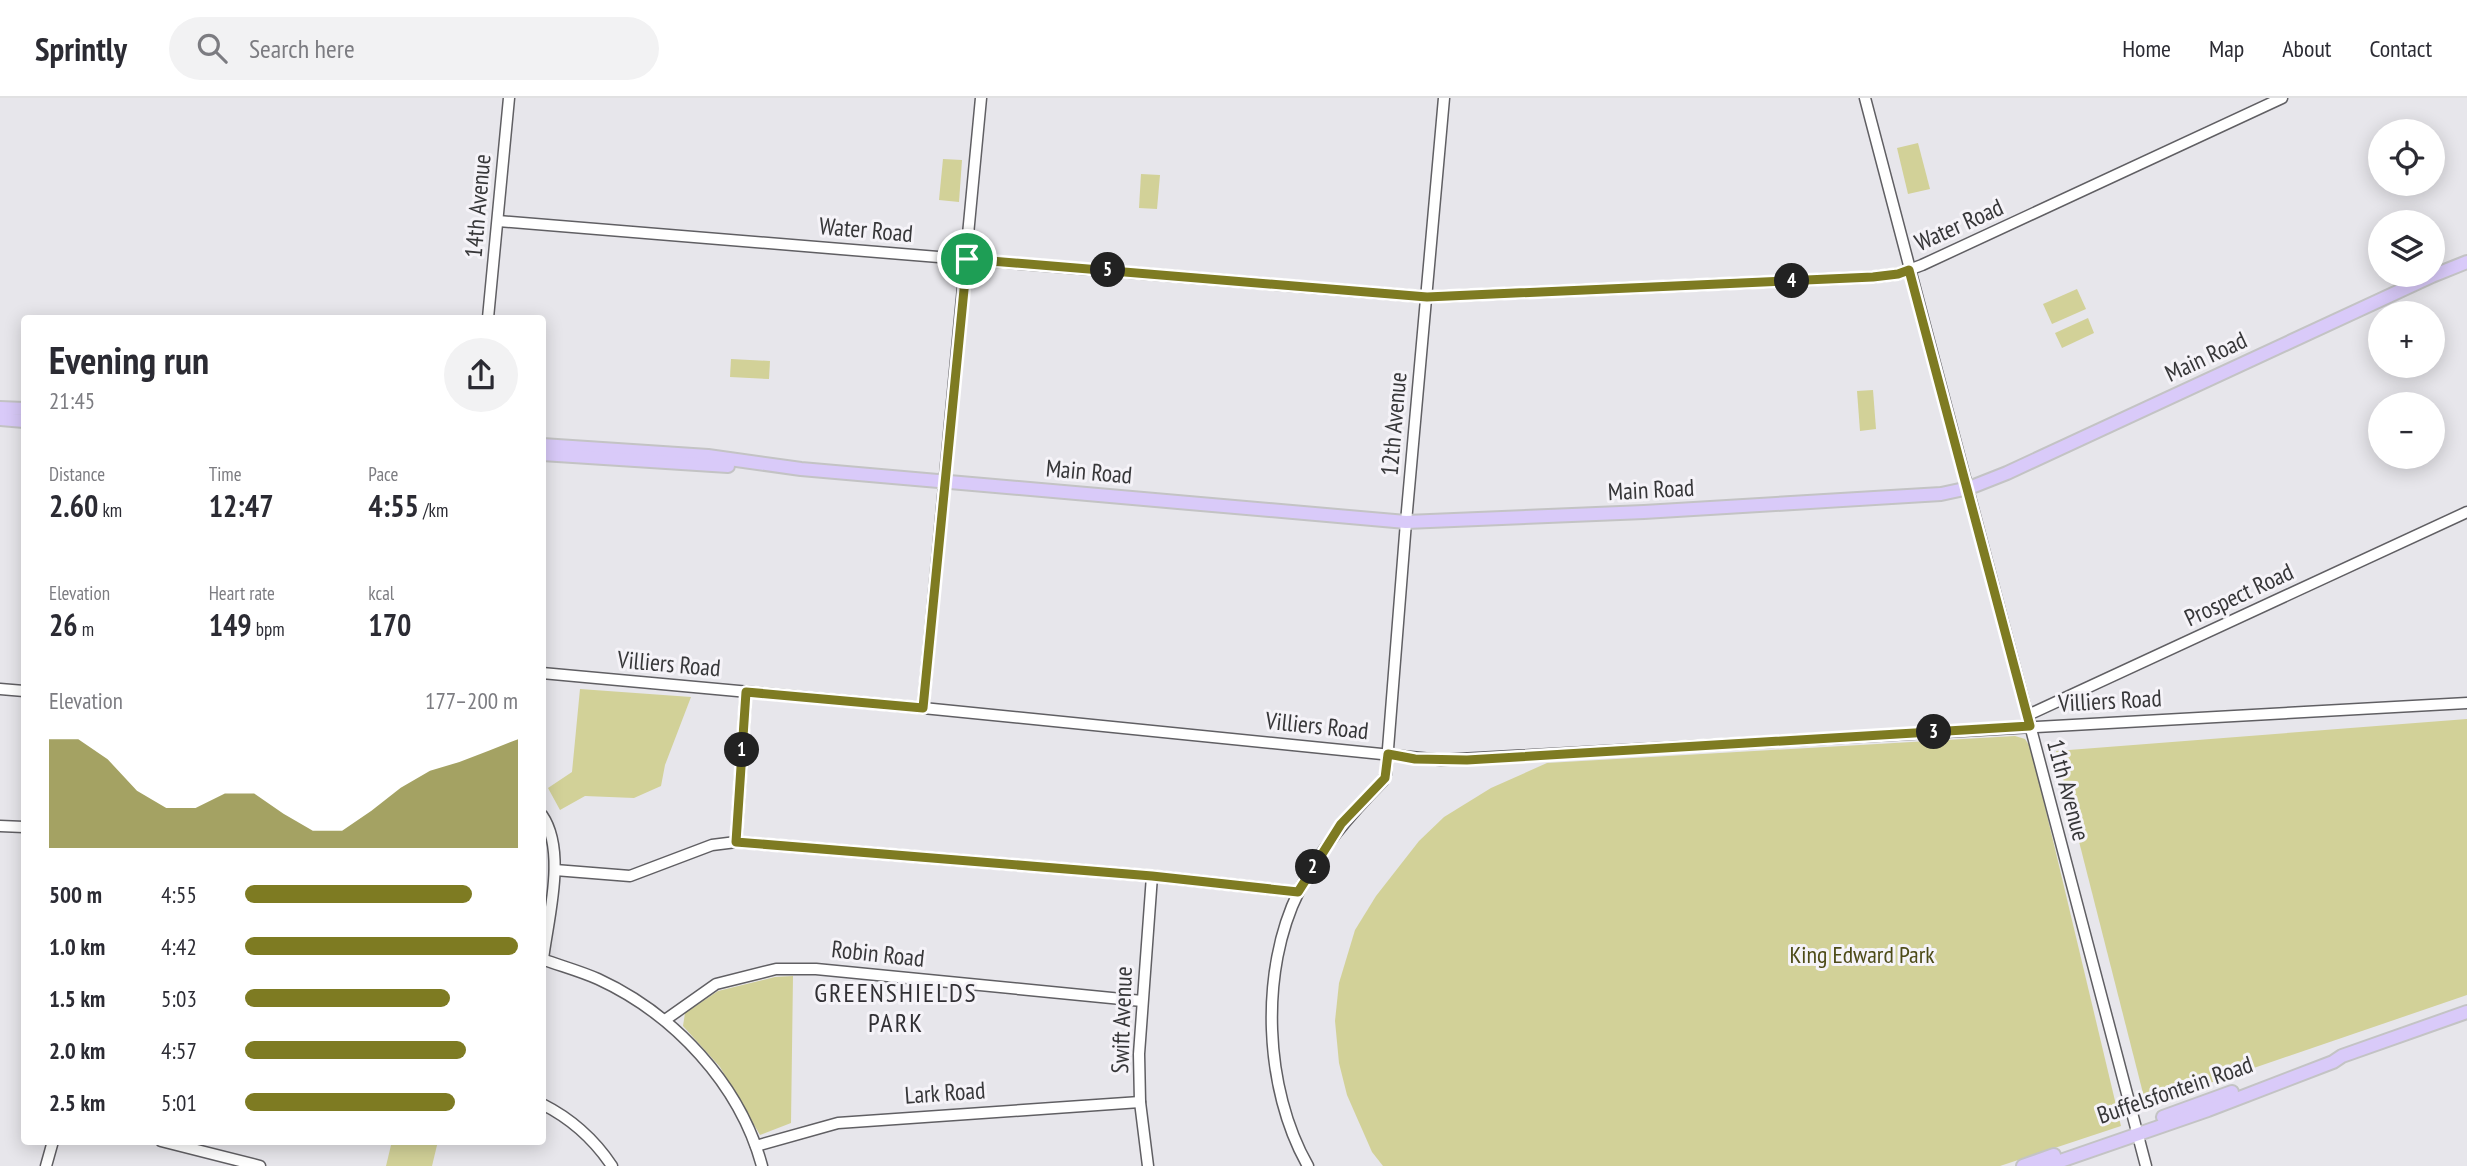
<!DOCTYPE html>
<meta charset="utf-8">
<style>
:root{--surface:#fff;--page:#f2f2f3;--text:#2b2b33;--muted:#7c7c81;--line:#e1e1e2;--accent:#7e7b22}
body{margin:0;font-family:"PT Sans Narrow",sans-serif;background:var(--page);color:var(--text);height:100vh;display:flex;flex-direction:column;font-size:26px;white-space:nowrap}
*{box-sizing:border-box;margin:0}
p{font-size:23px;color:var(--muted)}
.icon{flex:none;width:38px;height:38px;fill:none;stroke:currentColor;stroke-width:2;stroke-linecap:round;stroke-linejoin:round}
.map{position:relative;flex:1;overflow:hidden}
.panel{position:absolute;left:21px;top:217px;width:525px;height:830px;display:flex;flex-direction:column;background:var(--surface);border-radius:7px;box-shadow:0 4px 18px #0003}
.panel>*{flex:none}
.buttons{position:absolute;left:2368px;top:21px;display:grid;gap:14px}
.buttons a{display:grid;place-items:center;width:77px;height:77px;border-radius:50%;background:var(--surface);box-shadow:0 4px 18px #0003;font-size:35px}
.pin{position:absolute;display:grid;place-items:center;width:60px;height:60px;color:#fff;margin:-30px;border:4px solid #fff;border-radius:50%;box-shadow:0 2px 7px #0007}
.km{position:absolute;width:35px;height:35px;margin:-18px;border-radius:50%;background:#222;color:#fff;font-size:19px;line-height:35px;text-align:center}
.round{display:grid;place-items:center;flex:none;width:74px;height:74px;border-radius:37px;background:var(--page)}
.overview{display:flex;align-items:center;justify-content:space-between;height:119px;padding:0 28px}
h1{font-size:38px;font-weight:800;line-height:52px}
.metrics{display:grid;grid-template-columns:repeat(3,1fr);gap:10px;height:119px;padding:7px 28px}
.metrics div{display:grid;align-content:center}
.metrics b{font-size:30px;font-weight:800}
.metrics small{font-size:19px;font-weight:400}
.metrics p{font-size:19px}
.chart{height:196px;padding:14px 28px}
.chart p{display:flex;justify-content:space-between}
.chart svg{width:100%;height:126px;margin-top:7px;fill:var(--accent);opacity:.7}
ul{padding:0 28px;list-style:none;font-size:23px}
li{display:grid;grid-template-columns:112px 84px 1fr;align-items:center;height:52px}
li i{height:18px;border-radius:9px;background:var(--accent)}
header{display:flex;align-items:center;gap:42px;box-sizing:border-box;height:98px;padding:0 35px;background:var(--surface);border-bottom:2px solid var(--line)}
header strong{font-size:33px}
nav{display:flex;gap:38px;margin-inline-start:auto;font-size:24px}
.search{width:490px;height:63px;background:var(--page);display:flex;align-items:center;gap:18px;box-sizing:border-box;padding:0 24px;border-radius:38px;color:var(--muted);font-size:26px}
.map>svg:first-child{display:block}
</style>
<header>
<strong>Sprintly</strong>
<div class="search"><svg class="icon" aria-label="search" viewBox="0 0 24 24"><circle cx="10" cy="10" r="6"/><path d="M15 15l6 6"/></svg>Search here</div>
<nav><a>Home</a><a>Map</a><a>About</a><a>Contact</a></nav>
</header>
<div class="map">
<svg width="2467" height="1068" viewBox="0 0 2467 1068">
<rect width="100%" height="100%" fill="#e7e6eb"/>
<g fill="#d2d198">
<path d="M1918,45L1930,91L1908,96L1897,50Z"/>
<path d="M943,61L962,62L959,104L939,102Z"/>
<path d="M1141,76L1160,77L1157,111L1139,110Z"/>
<path d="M2077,191L2086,211L2052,226L2043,206Z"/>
<path d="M2088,220L2094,235L2062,250L2055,235Z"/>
<path d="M731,261L770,263L769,281L730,279Z"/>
<path d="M1873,292L1876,331L1860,333L1857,293Z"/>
<path d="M580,591L691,599L665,667L661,688L634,700L585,698L560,712L548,690L572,674Z"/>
<path d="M2467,621V897L2146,1007L2056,653Z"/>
<path d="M2015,638L2025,641L2031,650L2121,1028L2000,1068H1383L1372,1054L1347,997L1339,965L1335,923L1339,885L1355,832L1376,798L1419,743L1444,719L1491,690L1547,665Z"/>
<path d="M793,878L791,1025L760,1037L720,969L683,928L685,915L718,893L775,879Z"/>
<path d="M392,1043H438L432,1068H386Z"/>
</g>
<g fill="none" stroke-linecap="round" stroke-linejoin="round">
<g stroke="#605f63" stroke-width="13">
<g id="minor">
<path d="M1865,0L2146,1068"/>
<path d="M498,123L1427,199L1873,179L1898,176L1922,167L2282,0"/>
<path d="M488,220L509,0"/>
<path d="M542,575L923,610L1441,662L2467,605"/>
<path d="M0,591L24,593"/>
<path d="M923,610L981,0"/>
<path d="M2028,617L2467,414"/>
<path d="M542,717C567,753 548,820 543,861"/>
<path d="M0,728L24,729"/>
<path d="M736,744L746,594"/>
<path d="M555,772L630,778L712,747L736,744L1152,778L1298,794"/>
<path d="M542,861C561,868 580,873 598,881C674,916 740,986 762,1068"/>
<path d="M665,922L716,886L776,871H816L1142,903"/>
<path d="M542,1006C572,1021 594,1041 612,1068"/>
<path d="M161,1043L260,1068"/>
<path d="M756,1048L838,1025L1140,1004"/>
<path d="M46,1068L53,1043"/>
<path d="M1148,1068L1140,1004L1139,956L1152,778"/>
<path d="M1308,1068C1264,991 1259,873 1299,793C1320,751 1350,717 1383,683L1386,676L1406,424L1444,0"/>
</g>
</g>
<g stroke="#c3c3c4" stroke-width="16">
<g id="major">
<path d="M0,310L24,311"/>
<path d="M0,321L24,323"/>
<path d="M542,347L708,358L801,371L1406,424L1644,414L1941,396L1969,390L2007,375L2432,178L2467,164"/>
<path d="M542,356L728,368"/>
<path d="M2163,1019L2232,994"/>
<path d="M2023,1068L2054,1057"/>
<path d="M2046,1068L2208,1012L2333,964L2342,958L2467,914"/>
</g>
</g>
<use href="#minor" stroke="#fff" stroke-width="10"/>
<use href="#major" stroke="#d9caf9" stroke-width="12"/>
</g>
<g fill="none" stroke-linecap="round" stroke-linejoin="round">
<g stroke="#fff" stroke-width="14">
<path id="route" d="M967,161L1427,199L1873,179L1898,176L1909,172L2030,628L1467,662L1415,661L1388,656L1385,680L1341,726L1298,794L1152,778L736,744L746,594L923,610Z"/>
</g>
<use href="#route" stroke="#7e7b22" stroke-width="9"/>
</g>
<g text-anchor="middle" stroke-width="6" stroke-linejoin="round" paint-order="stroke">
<g font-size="24" fill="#373739" stroke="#f5f3f8">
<text transform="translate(478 108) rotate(-85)" y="8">14th Avenue</text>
<text transform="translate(1959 127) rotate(-24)" y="8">Water Road</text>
<text transform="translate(866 132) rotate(5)" y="8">Water Road</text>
<text transform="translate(2206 259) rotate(-25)" y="8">Main Road</text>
<text transform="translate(1394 326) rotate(-85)" y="8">12th Avenue</text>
<text transform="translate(1089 374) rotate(5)" y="8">Main Road</text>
<text transform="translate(1651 392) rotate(-3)" y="8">Main Road</text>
<text transform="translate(2239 497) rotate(-25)" y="8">Prospect Road</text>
<text transform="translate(669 566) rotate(5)" y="8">Villiers Road</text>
<text transform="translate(2110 603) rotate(-3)" y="8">Villiers Road</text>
<text transform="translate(1317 628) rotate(6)" y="8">Villiers Road</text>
<text transform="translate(2068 692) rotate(75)" y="8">11th Avenue</text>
<text transform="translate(878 856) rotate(6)" y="8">Robin Road</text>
<text transform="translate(1122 922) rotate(-88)" y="8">Swift Avenue</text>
<text transform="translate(2175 992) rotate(-19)" y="8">Buffelsfontein Road</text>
<text transform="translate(945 995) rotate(-4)" y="8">Lark Road</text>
</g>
<g font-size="24" fill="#4d4b18" stroke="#f5f3f8">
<text x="1862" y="865">King Edward Park</text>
</g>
<g font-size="26" letter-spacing="2" fill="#313034" stroke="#f5f3f8">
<text x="896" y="904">GREENSHIELDS<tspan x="896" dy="30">PARK</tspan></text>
</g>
</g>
</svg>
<div class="buttons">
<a><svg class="icon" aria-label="locate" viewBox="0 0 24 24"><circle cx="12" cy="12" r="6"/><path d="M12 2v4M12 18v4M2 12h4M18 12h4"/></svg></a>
<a><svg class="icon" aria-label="layers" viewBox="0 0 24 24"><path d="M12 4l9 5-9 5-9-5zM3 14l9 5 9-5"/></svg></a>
<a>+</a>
<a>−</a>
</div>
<div class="pin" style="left:967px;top:161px;background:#1e9e55"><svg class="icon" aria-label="arrive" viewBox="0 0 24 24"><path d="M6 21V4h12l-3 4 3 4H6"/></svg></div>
<b class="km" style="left:742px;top:652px">1</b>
<b class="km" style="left:1313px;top:769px">2</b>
<b class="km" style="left:1934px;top:634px">3</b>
<b class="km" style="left:1792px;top:183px">4</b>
<b class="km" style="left:1108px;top:172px">5</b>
<section class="panel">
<div class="overview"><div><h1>Evening run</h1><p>21:45</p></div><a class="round"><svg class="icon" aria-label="share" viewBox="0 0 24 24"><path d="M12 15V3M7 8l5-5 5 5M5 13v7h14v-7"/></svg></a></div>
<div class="metrics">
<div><p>Distance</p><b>2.60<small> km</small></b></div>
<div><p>Time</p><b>12:47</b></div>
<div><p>Pace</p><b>4:55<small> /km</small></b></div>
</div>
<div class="metrics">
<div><p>Elevation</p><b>26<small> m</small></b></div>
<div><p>Heart rate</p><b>149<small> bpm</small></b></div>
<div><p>kcal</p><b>170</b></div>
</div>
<div class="chart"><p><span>Elevation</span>177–200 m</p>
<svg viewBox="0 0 160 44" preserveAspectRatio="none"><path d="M0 44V6L10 6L20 13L30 24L40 30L50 30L60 25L70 25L80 32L90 38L100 38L110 31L120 23L130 17L140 14L150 10L160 6V44z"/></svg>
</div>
<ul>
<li><b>500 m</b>4:55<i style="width:83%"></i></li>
<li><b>1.0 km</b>4:42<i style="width:100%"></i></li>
<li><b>1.5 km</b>5:03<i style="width:75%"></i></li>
<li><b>2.0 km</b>4:57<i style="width:81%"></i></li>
<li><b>2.5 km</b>5:01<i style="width:77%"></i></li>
</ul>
</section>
</div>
